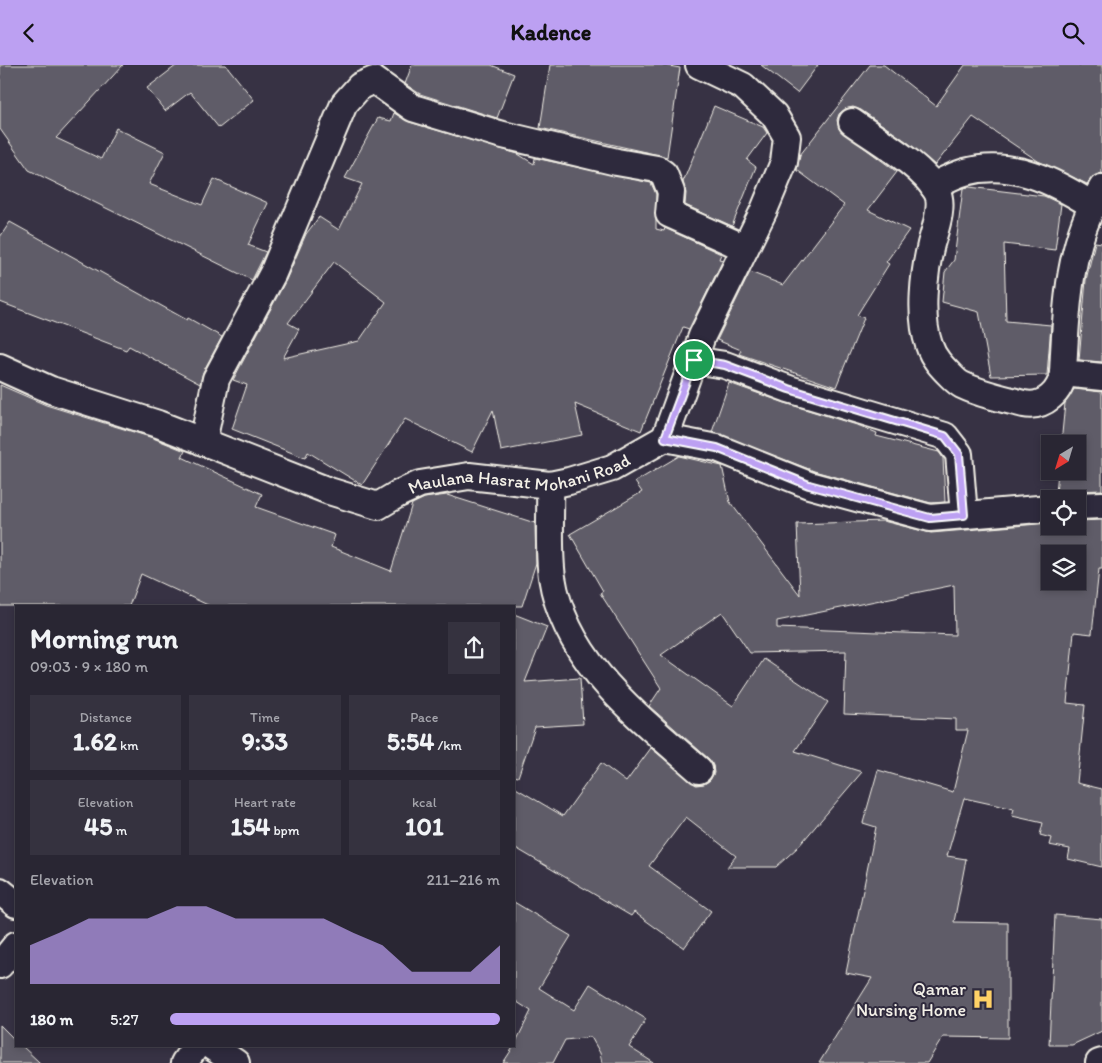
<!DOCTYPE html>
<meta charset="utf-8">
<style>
:root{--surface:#292633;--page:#35323f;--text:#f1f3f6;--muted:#a5a5ac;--line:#45434e;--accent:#bca0f2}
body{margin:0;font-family:Itim,sans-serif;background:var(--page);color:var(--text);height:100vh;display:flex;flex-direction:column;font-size:19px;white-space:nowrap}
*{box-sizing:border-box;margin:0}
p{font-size:16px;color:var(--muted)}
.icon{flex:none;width:28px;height:28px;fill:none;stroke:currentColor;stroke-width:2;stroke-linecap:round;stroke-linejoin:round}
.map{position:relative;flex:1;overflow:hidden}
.sheet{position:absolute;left:15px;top:540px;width:500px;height:442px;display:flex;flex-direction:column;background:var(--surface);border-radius:0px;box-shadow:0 2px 8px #0003,0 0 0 1px var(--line)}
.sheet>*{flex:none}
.needle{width:32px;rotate:218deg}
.tools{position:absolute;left:1041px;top:370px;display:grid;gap:10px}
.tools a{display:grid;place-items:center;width:45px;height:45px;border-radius:0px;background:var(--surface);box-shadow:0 2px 8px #0003,0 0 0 1px var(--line);font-size:25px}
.pin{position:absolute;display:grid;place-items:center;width:42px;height:42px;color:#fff;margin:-21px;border:2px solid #fff;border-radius:50%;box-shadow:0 1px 5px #0007}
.round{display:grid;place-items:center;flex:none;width:52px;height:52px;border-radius:0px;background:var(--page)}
.overview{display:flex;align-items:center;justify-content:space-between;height:85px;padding:0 15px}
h1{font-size:28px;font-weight:700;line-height:38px}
.figures{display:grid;grid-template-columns:repeat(3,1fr);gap:8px;height:85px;padding:5px 15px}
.figures div{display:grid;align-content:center;border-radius:0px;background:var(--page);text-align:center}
.figures b{font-size:25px;font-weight:700}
.figures small{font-size:14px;font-weight:400}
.figures p{font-size:14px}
.chart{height:140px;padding:10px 15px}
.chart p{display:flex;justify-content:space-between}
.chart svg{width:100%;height:90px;margin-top:5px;fill:var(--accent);opacity:.7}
ul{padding:0 15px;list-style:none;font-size:16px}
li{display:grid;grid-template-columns:80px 60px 1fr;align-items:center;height:38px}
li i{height:12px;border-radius:6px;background:var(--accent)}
header{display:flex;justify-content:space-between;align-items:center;height:65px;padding:0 15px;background:var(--accent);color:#111;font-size:22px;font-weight:700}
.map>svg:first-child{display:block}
</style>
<header><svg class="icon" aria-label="back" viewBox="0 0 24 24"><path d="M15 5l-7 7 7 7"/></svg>Kadence<svg class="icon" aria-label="search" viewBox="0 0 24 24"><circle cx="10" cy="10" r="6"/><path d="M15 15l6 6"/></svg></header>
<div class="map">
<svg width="1102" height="998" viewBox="0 0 1102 998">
<rect width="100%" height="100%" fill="#373244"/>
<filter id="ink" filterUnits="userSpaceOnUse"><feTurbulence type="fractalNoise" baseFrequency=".02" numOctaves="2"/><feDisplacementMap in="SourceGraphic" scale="10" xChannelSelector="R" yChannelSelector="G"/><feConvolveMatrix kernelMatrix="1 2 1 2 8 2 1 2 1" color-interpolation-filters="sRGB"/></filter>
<g filter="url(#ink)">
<g fill="#5f5c67" stroke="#f4f1e8" fill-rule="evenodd">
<path d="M0,0H123L56,73L101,94L116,63L165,87L149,119L202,140L214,114L268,138L248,180L266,187L252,215L29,105L0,64Z"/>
<path d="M177,0H226L254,35L219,63L190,27L165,46L147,23Z"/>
<path d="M412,0H491L514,9L497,53L420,29L405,19Z"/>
<path d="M550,0H664L680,3L667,92L540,63Z"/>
<path d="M761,0H818L797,28Z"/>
<path d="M870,0H884L936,41L965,0H1102V108L1094,111L1087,119L1038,96L973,52L935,100L907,77L861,45L853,42L845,44L839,49L837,55L839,64L897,107L868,145L909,165L886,197L889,199L857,250L864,253L836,322L739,289L741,285L717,275L750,207L783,220L844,140L797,105L800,90Z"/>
<path d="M714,41L763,62L767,68L747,95L756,102L732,161L685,140L686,128L683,117Z"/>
<path d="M394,48L409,57L518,89L534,99L535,93L651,118L656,129V164L664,166L665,163L721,189L719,194L723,195L689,264L683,262L641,366L575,339L582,370L501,386L493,345L472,387L405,354L362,420L308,387L305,393L232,364L247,320L233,315L286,215L306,169L319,152L339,165L362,119L345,113L378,53L391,56ZM334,197L386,237L359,276L283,293L299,264L288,258Z"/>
<path d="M969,122L1044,131L1061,139L1055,185L1004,179L1006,256L1051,260L1047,310L991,311L979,247L942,237L945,207L954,195L963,123Z"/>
<path d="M10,157L187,255L188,253L222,272L203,307L200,319L129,281L126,285L0,237V172Z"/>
<path d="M1095,177L1102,178V297L1079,295L1086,215Z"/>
<path d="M729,318L785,338L860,361L877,368L876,371L939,387L943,393L945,437L931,438L814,406L712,367Z"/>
<path d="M0,320L46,340L153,373L185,386L182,392L262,429L256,442L335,470L331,482L391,506L412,439L424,433L447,430L535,458L536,498L522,541H210L141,509L129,541H0Z"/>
<path d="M1074,324L1102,327V425L1077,426L1062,434L1056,429L1058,406H1078V379H1061L1065,338Z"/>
<path d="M679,391L722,401L730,437L800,530L797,459L883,456L931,468L1050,458V461H1078V456L1102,455V504H1099L1092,569L1074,567L1067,638L1085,640L1077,718L1102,724V802L1068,794L1070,784L1049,780L1051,773L1040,770L1043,758L1012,751L1014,744L964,733L947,791L966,794L954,857L1008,858V973L943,972L927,998H819L872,913L846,908L876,762L863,758L878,705L953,727L968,665H956V654L844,649L846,586L750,588L722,547L661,590L733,641L764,594L828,637L795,686L862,707L798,782L776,802H727L736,791L686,752L649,801L711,846L684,883L634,847L631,851L514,782V722L563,751L601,698L626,717L651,683L696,720L704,719L710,715L714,708L713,701L709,694L649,641L661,623L600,528L603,526L570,469L642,427L635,417ZM1050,489H1078V516H1050ZM954,520L955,570L777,563V556Z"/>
<path d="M514,549L547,562L525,617L580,613L583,659L535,662L518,712L514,711Z"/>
<path d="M514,837L571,871L539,923L574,945L590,919L646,954L629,982L654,998H602L600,988L591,972L565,975L553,998H503L514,981L531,946L514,935Z"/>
<path d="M1055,850L1102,854V966L1072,980H1049Z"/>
<path d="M0,960L16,976V981H22L40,998H0Z"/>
</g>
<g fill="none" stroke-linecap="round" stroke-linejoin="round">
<g stroke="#f4f1e8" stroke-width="30">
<g id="street">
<path d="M852,57C877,75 922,100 937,127C944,140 935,165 931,179C924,208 919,252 929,280C933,293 942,302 951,311C954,314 958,318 962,320C981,329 1003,334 1024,339C1044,343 1061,327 1063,308"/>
<path d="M933,121C943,116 954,110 965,107C1011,94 1054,116 1092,140"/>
<path d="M1102,123C1068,179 1066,245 1063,308L1102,312"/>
<path d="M693,295L725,300L789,324L945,371L959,389L964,450"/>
<path id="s1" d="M0,302L51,325L158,359L329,426L378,441L398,429L420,419L469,411L550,420L569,416L612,403L665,373L717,383L809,420L930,453L1050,443"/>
<path d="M665,373L702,271L764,145L784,97L787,72L774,50L743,21L699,0"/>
<path d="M203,377L216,314L273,208L344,39L360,21L374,15L413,43L499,69L617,97L657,104L664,109L671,127L669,149L745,183"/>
<path d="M550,420C551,449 548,484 552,512C565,597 639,652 699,705"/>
<path d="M1078,441L1102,440"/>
<path d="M0,826L16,839"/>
<path d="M0,900L16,880"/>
<path d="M211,981L236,998"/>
<path d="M184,998L196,981"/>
<path d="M1099,998L1102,997"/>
</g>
</g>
<use href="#street" stroke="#2f2a3d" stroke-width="26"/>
</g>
</g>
<g fill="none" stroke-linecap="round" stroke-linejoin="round" filter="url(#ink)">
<g stroke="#fff" stroke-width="10">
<path id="route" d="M694,295L725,300L789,324L945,371L959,389L964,450L930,453L809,420L717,383L665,373Z"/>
</g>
<use href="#route" stroke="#bca0f2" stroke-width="6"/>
</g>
<defs>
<g id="hospital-bare" transform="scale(1.725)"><path d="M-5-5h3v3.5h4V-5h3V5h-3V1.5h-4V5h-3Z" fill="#ffd166" stroke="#2f2a3d" stroke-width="2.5" paint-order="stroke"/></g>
</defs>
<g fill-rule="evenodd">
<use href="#hospital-bare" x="983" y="934"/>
</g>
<g text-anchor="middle" stroke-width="4" stroke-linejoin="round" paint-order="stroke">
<g font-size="18" fill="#f4f1e8" stroke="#2f2a3d">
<text dy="6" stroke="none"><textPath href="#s1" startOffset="552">Maulana Hasrat Mohani Road</textPath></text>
</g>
<g font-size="18" fill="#f4f1e8" stroke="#2f2a3d" text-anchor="end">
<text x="966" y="930">Qamar<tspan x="966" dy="21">Nursing Home</tspan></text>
</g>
</g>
</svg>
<div class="tools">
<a><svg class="needle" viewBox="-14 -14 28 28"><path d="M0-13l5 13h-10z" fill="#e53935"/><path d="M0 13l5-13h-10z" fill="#a5a5ac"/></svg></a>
<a><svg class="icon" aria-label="locate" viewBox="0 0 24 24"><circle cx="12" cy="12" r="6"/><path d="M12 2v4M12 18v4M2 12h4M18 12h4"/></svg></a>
<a><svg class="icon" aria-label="layers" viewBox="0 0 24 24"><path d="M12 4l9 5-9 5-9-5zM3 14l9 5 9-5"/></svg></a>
</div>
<div class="pin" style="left:694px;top:295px;background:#1e9e55"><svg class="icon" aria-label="arrive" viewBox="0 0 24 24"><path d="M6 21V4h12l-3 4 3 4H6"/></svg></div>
<section class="sheet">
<div class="overview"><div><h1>Morning run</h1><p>09:03 · 9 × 180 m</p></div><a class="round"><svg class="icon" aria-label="share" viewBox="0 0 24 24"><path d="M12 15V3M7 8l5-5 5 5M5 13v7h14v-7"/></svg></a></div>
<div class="figures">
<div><p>Distance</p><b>1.62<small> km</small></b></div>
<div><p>Time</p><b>9:33</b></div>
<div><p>Pace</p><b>5:54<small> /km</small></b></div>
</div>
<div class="figures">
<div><p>Elevation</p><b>45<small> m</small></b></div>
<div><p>Heart rate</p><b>154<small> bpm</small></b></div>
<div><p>kcal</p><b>101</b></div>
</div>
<div class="chart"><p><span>Elevation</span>211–216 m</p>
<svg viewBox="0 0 160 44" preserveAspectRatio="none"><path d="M0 44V25L10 19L20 12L30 12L40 12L50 6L60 6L70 12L80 12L90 12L100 12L110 19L120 25L130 38L140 38L150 38L160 25V44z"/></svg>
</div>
<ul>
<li><b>180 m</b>5:27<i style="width:100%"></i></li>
</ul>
</section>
</div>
